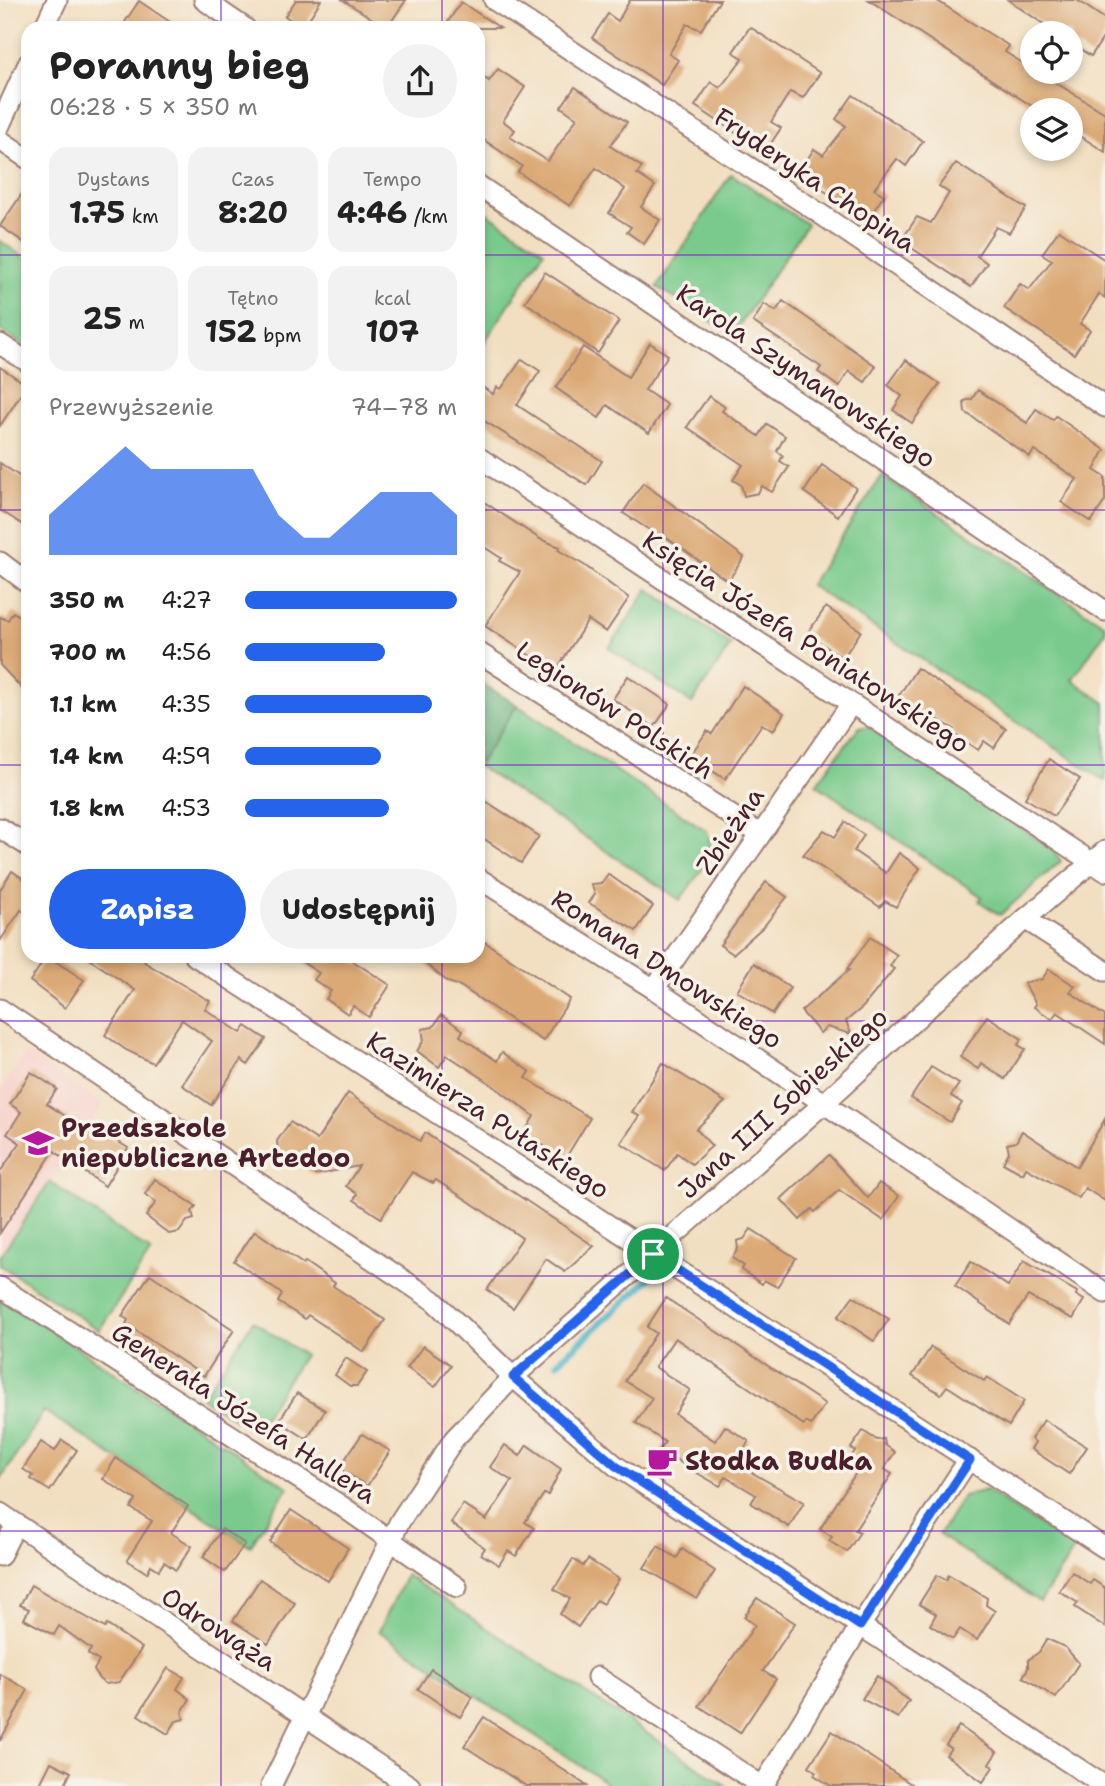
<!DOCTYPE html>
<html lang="pl">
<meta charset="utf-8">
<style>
:root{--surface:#fff;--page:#f2f2f2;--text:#222;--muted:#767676;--accent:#2563eb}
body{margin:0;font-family:"Shantell Sans",sans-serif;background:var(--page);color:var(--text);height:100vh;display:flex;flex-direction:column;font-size:26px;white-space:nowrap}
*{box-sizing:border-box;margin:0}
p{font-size:23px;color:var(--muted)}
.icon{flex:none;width:38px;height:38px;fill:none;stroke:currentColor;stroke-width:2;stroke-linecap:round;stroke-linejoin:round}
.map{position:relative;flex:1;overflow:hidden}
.drawer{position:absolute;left:21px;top:21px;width:464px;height:942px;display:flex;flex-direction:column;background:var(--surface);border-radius:21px;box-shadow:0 4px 10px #0003}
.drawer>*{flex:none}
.tools{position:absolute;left:1020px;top:21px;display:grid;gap:14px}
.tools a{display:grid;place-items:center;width:63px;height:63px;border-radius:50%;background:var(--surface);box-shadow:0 4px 10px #0003;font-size:35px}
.pin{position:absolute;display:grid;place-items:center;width:60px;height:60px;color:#fff;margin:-30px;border:4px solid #fff;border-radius:50%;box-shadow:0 2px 7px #0007}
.round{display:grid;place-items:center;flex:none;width:74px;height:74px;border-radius:37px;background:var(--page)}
.head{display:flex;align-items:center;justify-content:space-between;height:119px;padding:0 28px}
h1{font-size:38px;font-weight:700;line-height:52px}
.figures{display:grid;grid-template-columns:repeat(3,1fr);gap:10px;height:119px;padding:7px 28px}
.figures div{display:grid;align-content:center;border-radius:18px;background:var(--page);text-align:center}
.figures b{font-size:30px;font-weight:700}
.figures small{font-size:19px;font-weight:400}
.figures p{font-size:19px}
.chart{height:196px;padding:14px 28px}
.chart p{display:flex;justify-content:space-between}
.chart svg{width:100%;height:126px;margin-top:7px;fill:var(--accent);opacity:.7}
.action{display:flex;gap:14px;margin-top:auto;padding:14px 28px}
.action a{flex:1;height:80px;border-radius:42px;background:var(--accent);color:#fff;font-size:28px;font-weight:700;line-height:80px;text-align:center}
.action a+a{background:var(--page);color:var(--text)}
ul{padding:0 28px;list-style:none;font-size:23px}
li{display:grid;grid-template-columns:112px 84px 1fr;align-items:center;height:52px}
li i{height:18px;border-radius:9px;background:var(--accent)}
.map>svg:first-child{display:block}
</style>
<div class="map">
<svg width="1105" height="1786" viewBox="0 0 1105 1786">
<rect width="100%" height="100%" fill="#f7f3e8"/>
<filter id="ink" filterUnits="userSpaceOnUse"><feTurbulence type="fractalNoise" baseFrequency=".0143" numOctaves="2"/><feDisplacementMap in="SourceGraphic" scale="14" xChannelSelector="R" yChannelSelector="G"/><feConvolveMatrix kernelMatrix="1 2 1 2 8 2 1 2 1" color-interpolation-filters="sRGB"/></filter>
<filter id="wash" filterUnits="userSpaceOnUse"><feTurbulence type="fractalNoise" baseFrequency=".00686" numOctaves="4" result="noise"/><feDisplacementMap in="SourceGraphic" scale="28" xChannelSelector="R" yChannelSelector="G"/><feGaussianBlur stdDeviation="1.57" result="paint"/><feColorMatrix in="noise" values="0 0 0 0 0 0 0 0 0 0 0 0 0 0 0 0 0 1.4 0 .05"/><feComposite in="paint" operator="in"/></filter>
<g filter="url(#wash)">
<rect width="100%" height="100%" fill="#f2dfc1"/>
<path fill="#f7d0cb" d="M25,1052L103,1104L0,1256V1092Z"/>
<g fill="#79ca8c" stroke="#62745c" stroke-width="2">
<path d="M731,174L807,224L733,335L657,287Z"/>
<path d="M478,207L544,251L478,352Z"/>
<path d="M0,241L28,260L26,347L0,330Z"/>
<path d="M882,476L1105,625V632L1072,680L1105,703V781L810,585Z"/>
<path d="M648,589L731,645L692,703L609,648Z"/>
<path d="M517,705L707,831L713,854L680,900L478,766Z"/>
<path d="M859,727H869L1052,849L1061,861L1000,915L979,901L982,897L816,784Z"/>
<path d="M50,1182L151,1252L99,1330L0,1265V1256Z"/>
<path d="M0,1297L288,1487L250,1546L44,1411L0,1481Z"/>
<path d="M253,1321L304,1355L254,1432L202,1398Z"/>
<path d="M986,1490L1075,1548L1040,1602L939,1535L963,1496Z"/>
<path d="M406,1575L727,1786H611L379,1631Z"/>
</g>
<path fill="#62ae78" stroke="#566652" stroke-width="2" d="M478,681L517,705L478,765Z"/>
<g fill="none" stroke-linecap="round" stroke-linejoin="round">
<path stroke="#49b2c7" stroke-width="7" d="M557,1363L649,1279"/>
</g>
<g id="blocks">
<g fill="#dba975">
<path d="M296,0H321L303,28L285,16Z"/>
<path d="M343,0H406L387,28Z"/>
<path d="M630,0H720L701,30L687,24L669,54L678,60L662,85L592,38L608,14L618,21Z"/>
<path d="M869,0H936L961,16L1009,46L1005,52L1032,69V72H1038L1105,113V152L1071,130V110H1038Z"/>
<path d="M1008,0H1077L1105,19V35L1091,56L1071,43V33H1057Z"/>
<path d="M139,1L179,28H121Z"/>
<path d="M461,2L500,28H444Z"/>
<path d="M750,27L820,73L803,98L790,92L771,122L781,128L765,152L695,106L711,82L720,88L743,58L733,52Z"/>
<path d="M498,69L525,87L503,121L515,130L510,137L548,161L577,118L561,107L575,87L627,122L610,146L642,167L637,174L655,186L641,207L660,220L644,244L627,232L631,227L609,213L625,189L596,168L570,206L518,172L522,166L478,136V73L489,81Z"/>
<path d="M853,95L923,141L906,166L897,159L874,189L884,195L868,219L798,174L814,149L823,155L846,126L836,119Z"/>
<path d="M956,163L1026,208L1009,233L996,227L977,256L987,263L971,287L901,241L917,217L931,223L949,193L939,186Z"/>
<path d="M28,185V245L0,226Z"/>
<path d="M1059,230L1105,260V298L1099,294L1080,324L1090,330L1074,354L1004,308L1020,284L1029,290L1052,260L1042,254Z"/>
<path d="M545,272L619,321L598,353L525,302Z"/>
<path d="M783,301L876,366L865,382L849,371L839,387L818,372L821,367L753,322L764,304L776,311Z"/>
<path d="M650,343L668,355L645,390L667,405L649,433L607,405L599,418L556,388L583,347L628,377Z"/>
<path d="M522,359L540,371L517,405L602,461L587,485L478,417V384L493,394L497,387L501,389Z"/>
<path d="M906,360L940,384L912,423L893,410L902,396L888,385Z"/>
<path d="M0,367L27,385L0,426Z"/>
<path d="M978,390L1027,423L1036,409L1053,420L1056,416L1105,450L1094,470L1105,477V501L1091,522L1061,502L1077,479L1034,450L1030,457L965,412L964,401L972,399Z"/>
<path d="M709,396L725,407L722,411L759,436L767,424L785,436L777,451L783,456L780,461L789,467L772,492L762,486L758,493L744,496L741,485L733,480L743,465L687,427Z"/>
<path d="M0,463L28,482V528L0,510Z"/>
<path d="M822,465L856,488L838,516L804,492Z"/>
<path d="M643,483L744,557L728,581L664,536L662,538L623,513Z"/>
<path d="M478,498L540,539L560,547L558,550L584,565L629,598L606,632L588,620L555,672L485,626L520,572L499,561L501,558L478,543Z"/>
<path d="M826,607L861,631L843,658L807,634Z"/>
<path d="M13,612L28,621V695L0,665V617L8,620Z"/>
<path d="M917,668L1006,729L994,748L984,741L978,750L951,732L954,729L898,697Z"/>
<path d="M628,676L670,704L654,727L613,699Z"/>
<path d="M743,686L784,713L773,731L762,724L725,779L690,756L707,731L712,734Z"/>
<path d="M1049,759L1080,779L1054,816L1025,798Z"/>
<path d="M478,796L539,836L521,863L478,835Z"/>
<path d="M845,822L864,835L854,851L886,873L899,853L920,868L896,907L885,901L880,907L803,855L824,830L835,837Z"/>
<path d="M12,871L28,882V914L21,910L0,941V890Z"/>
<path d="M608,874L653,906L636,931L589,903L595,894L591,884L602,883Z"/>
<path d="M766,882L787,897L764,926L733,954L720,945Z"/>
<path d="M870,937L897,955L890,966L894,969L863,1007L846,1021L851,1034L827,1027L820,1033L801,1011L849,970L847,969Z"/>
<path d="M485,942L570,999L543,1041L460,986L448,982L416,956H478Z"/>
<path d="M47,956L84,980L65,1008L30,981Z"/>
<path d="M85,956H148L144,962L210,1001L205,1009L241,1033L246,1026L266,1039L248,1065L241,1060L211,1105L182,1085L212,1041L182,1020L153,1063L126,1050L105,1035L135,990Z"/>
<path d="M293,956H345L390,985L369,1017L353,1006L348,1014L326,999L331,991L314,980L319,973Z"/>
<path d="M754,963L790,988L773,1014L737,991Z"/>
<path d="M1049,969L1075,986L1070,992L1105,1016V1044L1057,1012L1052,1019L1034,1007L1036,1004L1024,983L1042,979Z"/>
<path d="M441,1015L463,1030L460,1036L497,1061L502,1052L530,1072L526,1078L590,1118L565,1159L524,1134L534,1116L484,1079L447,1055L439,1067L417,1051L424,1040L422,1029L433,1027Z"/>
<path d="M987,1016L1022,1039L1018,1045L1025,1049L1005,1079L981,1063L978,1069L960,1057Z"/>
<path d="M663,1063L725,1102L696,1129L712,1146L692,1164L677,1153L665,1171L621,1143L639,1116L632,1112Z"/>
<path d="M931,1067L959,1084L951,1096L962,1103L950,1122L911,1098Z"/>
<path d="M31,1072L57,1089L47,1104L97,1137L101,1131L128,1148L105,1186L54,1151L0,1233V1172L20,1143L7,1134L21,1112L10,1104Z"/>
<path d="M348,1093L420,1141L425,1133L594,1246L565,1272L546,1259L513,1308L487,1290L522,1238L470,1202L436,1180L433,1183L412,1172L381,1218L354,1200L357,1194L346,1186L359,1166L315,1175L278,1151L277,1141L290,1122L317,1140Z"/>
<path d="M1105,1119V1201L1085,1188L1079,1198L1026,1168L1023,1174L1003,1163L1009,1152L1007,1144L1016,1142L1022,1131L1077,1167Z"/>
<path d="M829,1155L868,1198L879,1183L899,1196L883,1220L839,1190L815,1212L812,1209L800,1220L781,1199Z"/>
<path d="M155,1179L196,1206L192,1212L194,1219L187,1221L179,1232L169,1234L146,1216L156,1202L145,1194Z"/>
<path d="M751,1229L796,1258L777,1287L764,1280L762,1284L752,1277L741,1270L744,1266L732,1258L738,1249L737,1241L744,1239Z"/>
<path d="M255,1231L303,1264L305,1262L335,1283L333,1286L385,1320L364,1352L308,1315L305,1319L278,1302L282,1294L234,1261Z"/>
<path d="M1024,1261L1077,1292L1076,1295L1084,1300L1073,1319L1028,1296L1009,1324L955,1286L971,1262L1008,1286Z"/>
<path d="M150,1274L234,1330L204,1376L126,1324L128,1320L122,1316Z"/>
<path d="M853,1296L889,1319L874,1341L838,1317Z"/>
<path d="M666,1298L825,1404L811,1425L806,1422L804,1425L675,1338L655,1367L690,1390L675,1414L715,1441L725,1426L749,1441L737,1460L744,1464L742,1467L804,1502L789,1527L751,1503L756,1495L726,1477L720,1486L697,1473L660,1449L665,1442L636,1423L652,1398L625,1381L656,1333L647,1327Z"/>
<path d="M423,1346L451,1365L435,1387L407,1368Z"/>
<path d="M931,1347L984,1381L987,1377L1024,1401L1009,1426L947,1386L941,1394L912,1376Z"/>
<path d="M346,1358L367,1372L357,1386H350L335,1375Z"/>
<path d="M297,1393L325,1410L307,1439L279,1421Z"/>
<path d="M1044,1420L1087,1447L1069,1474L1031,1449L1035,1442L1031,1439Z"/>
<path d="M863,1431L877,1440L884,1439L885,1445L895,1452L884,1469L892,1474L855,1530L860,1532L847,1552L829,1541L832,1537L820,1529L859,1468L848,1461L855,1451L851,1448Z"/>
<path d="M362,1434L390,1451L367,1486L339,1468Z"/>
<path d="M62,1440L77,1450L50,1491L31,1479L33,1476L23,1469L41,1442L55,1451Z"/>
<path d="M505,1445L520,1456L527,1445L561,1469L548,1495L544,1494L525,1522L534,1528L516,1556L508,1551L499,1565L481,1554L485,1548L451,1523L463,1504L486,1520L512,1481L490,1467Z"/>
<path d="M116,1458L188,1506L171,1533L192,1546L176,1570L164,1562L159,1570L151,1565L147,1573L127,1560L152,1521L131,1508L136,1500L103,1479Z"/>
<path d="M291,1510L348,1548L328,1581L270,1542Z"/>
<path d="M222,1529L245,1544L225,1572L203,1557Z"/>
<path d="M658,1546L677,1558L682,1549L715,1571L697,1599L644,1568Z"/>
<path d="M573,1559L583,1566L588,1559L619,1579L603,1604L597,1600L578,1627L560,1614L570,1599L554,1589Z"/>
<path d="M1072,1572L1090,1584L1093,1580L1105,1588V1627L1075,1607L1078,1603L1059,1591Z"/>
<path d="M937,1575L946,1580L949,1575L987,1598L986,1605L995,1611L977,1640L960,1629L953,1639L930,1625L936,1614L919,1604Z"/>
<path d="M260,1579L295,1603L268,1644L233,1621Z"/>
<path d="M31,1585L105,1628L107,1625L142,1648L119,1682L106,1684L99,1679L94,1670L99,1661L88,1654L91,1649L59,1626L54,1635L24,1619L29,1609L20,1605Z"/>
<path d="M757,1598L795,1623L763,1671L776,1679L740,1733L699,1706L755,1625L744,1617Z"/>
<path d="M1047,1639L1065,1647L1079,1663L1056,1698L1023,1677L1028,1668V1660L1039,1652Z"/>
<path d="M168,1668L184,1677L177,1689L190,1699L182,1712L184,1719L176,1721L168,1734L138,1715Z"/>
<path d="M431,1669L473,1697L460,1717L418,1689Z"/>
<path d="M0,1674L28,1690L0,1741Z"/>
<path d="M877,1676L909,1701L898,1718L862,1699Z"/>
<path d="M484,1717L552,1762L587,1786H526L464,1746Z"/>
<path d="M959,1726L997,1752L989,1764L993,1767L983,1782L946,1755L951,1748L946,1745Z"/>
<path d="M832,1731L866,1754L914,1786H831L814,1775L816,1772L809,1766Z"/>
<path d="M51,1762L71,1772L64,1786H39Z"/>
</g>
</g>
</g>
<g filter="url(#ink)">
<use href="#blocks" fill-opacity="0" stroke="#9e7f76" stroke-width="2"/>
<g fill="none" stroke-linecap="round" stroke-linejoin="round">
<g stroke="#9e7f76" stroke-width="23">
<g id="minor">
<path d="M204,0L245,28"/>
<path d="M494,0L807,205L1105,407"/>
<path d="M44,28L57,0"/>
<path d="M0,125L28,64"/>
<path d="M0,140L28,159"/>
<path d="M478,185L1105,611"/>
<path d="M0,344L28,362"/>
<path d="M478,457L1105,871"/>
<path d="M0,562L28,583"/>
<path d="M478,652L760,834"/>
<path d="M0,828L28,846"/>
<path d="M478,878L654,989L1105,1293"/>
<path d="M1025,919L1105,971"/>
<path d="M195,956L1105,1548"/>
<path d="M654,989L851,704"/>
<path d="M0,1009L433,1300L513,1377L616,1466L1105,1786"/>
<path d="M0,1287L343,1507L457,1587"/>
<path d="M0,1513L410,1786"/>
<path d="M0,1556L16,1524"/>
<path d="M597,1677L762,1786"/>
<path d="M271,1786L400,1521L454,1439L513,1377L822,1105L1025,919L1105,851"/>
<path d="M763,1786L860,1626L969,1459"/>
</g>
</g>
<use href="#minor" stroke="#fff" stroke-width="19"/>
</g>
</g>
<g fill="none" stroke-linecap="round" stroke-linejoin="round" filter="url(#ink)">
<g stroke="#fff" stroke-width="14">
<path id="route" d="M653,1254L970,1460L860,1626L616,1466L513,1377Z"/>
</g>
<use href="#route" stroke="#2563eb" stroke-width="9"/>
</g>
<path fill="none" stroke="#7b2cbf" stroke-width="2" stroke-opacity="0.55" d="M221,0V28M442,0V28M663,0V1786M884,0V1786M0,255H28M478,255H1105M0,510H28M478,510H1105M0,765H28M478,765H1105M221,956V1786M442,956V1786M0,1021H1105M0,1276H1105M0,1531H1105"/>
<defs>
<g id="school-bare" transform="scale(2.415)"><path d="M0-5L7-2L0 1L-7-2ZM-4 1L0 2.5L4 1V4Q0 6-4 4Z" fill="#b5179e" stroke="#f7f3e8" stroke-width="2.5" paint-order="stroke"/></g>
<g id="cafe-bare" transform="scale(2.415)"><path d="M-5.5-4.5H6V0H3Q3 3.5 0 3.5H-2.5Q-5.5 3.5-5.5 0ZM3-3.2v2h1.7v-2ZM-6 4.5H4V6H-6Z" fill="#b5179e" stroke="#f7f3e8" stroke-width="2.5" paint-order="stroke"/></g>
</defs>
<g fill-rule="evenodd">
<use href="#school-bare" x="38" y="1143"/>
<use href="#cafe-bare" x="662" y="1461"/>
</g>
<g text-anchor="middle" stroke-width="7" stroke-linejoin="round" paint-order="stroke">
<g font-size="26" fill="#4a1f2b" stroke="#f7f3e8">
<text transform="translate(815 180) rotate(34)" y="9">Fryderyka Chopina</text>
<text transform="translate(806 376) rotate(34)" y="9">Karola Szymanowskiego</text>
<text transform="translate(806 642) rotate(33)" y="9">Księcia Józefa Poniatowskiego</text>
<text transform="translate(615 710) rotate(33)" y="9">Legionów Polskich</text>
<text transform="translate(730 831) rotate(-56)" y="9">Zbieżna</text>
<text transform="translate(667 969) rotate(33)" y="9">Romana Dmowskiego</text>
<text transform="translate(783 1103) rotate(-42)" y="9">Jana III Sobieskiego</text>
<text transform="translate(488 1115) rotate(33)" y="9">Kazimierza Pułaskiego</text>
<text transform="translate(244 1413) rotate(33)" y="9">Generała Józefa Hallera</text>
<text transform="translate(219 1629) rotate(33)" y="9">Odrowąża</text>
</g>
<g font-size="26" font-weight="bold" fill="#4a1f2b" stroke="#f7f3e8" text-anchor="start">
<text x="61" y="1137">Przedszkole<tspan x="61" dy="30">niepubliczne Artedoo</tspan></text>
<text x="685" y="1470">Słodka Budka</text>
</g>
</g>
</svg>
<div class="tools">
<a><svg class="icon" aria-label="locate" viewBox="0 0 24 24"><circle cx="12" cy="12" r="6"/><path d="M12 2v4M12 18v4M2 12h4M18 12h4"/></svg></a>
<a><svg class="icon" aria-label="layers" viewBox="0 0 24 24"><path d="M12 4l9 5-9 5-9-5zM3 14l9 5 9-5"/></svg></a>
</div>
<div class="pin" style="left:653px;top:1254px;background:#1e9e55"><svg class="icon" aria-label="arrive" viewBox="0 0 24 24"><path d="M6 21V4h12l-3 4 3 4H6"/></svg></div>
<section class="drawer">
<div class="head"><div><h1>Poranny bieg</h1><p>06:28 · 5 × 350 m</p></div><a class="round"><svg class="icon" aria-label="share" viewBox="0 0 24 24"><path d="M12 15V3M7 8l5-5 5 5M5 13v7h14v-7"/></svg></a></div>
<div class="figures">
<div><p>Dystans</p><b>1.75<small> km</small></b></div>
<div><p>Czas</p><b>8:20</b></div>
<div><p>Tempo</p><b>4:46<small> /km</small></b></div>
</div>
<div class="figures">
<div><b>25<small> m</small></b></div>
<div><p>Tętno</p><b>152<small> bpm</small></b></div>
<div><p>kcal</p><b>107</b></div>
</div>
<div class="chart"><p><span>Przewyższenie</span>74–78 m</p>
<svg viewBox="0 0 160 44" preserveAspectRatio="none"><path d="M0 44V30L10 22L20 14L30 6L40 14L50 14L60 14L70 14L80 14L90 30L100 38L110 38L120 30L130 22L140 22L150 22L160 30V44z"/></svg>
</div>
<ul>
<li><b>350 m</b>4:27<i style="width:100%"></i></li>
<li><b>700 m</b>4:56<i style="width:66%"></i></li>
<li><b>1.1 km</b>4:35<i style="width:88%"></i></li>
<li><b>1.4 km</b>4:59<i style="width:64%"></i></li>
<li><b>1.8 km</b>4:53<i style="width:68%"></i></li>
</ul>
<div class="action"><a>Zapisz</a><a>Udostępnij</a></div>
</section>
</div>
